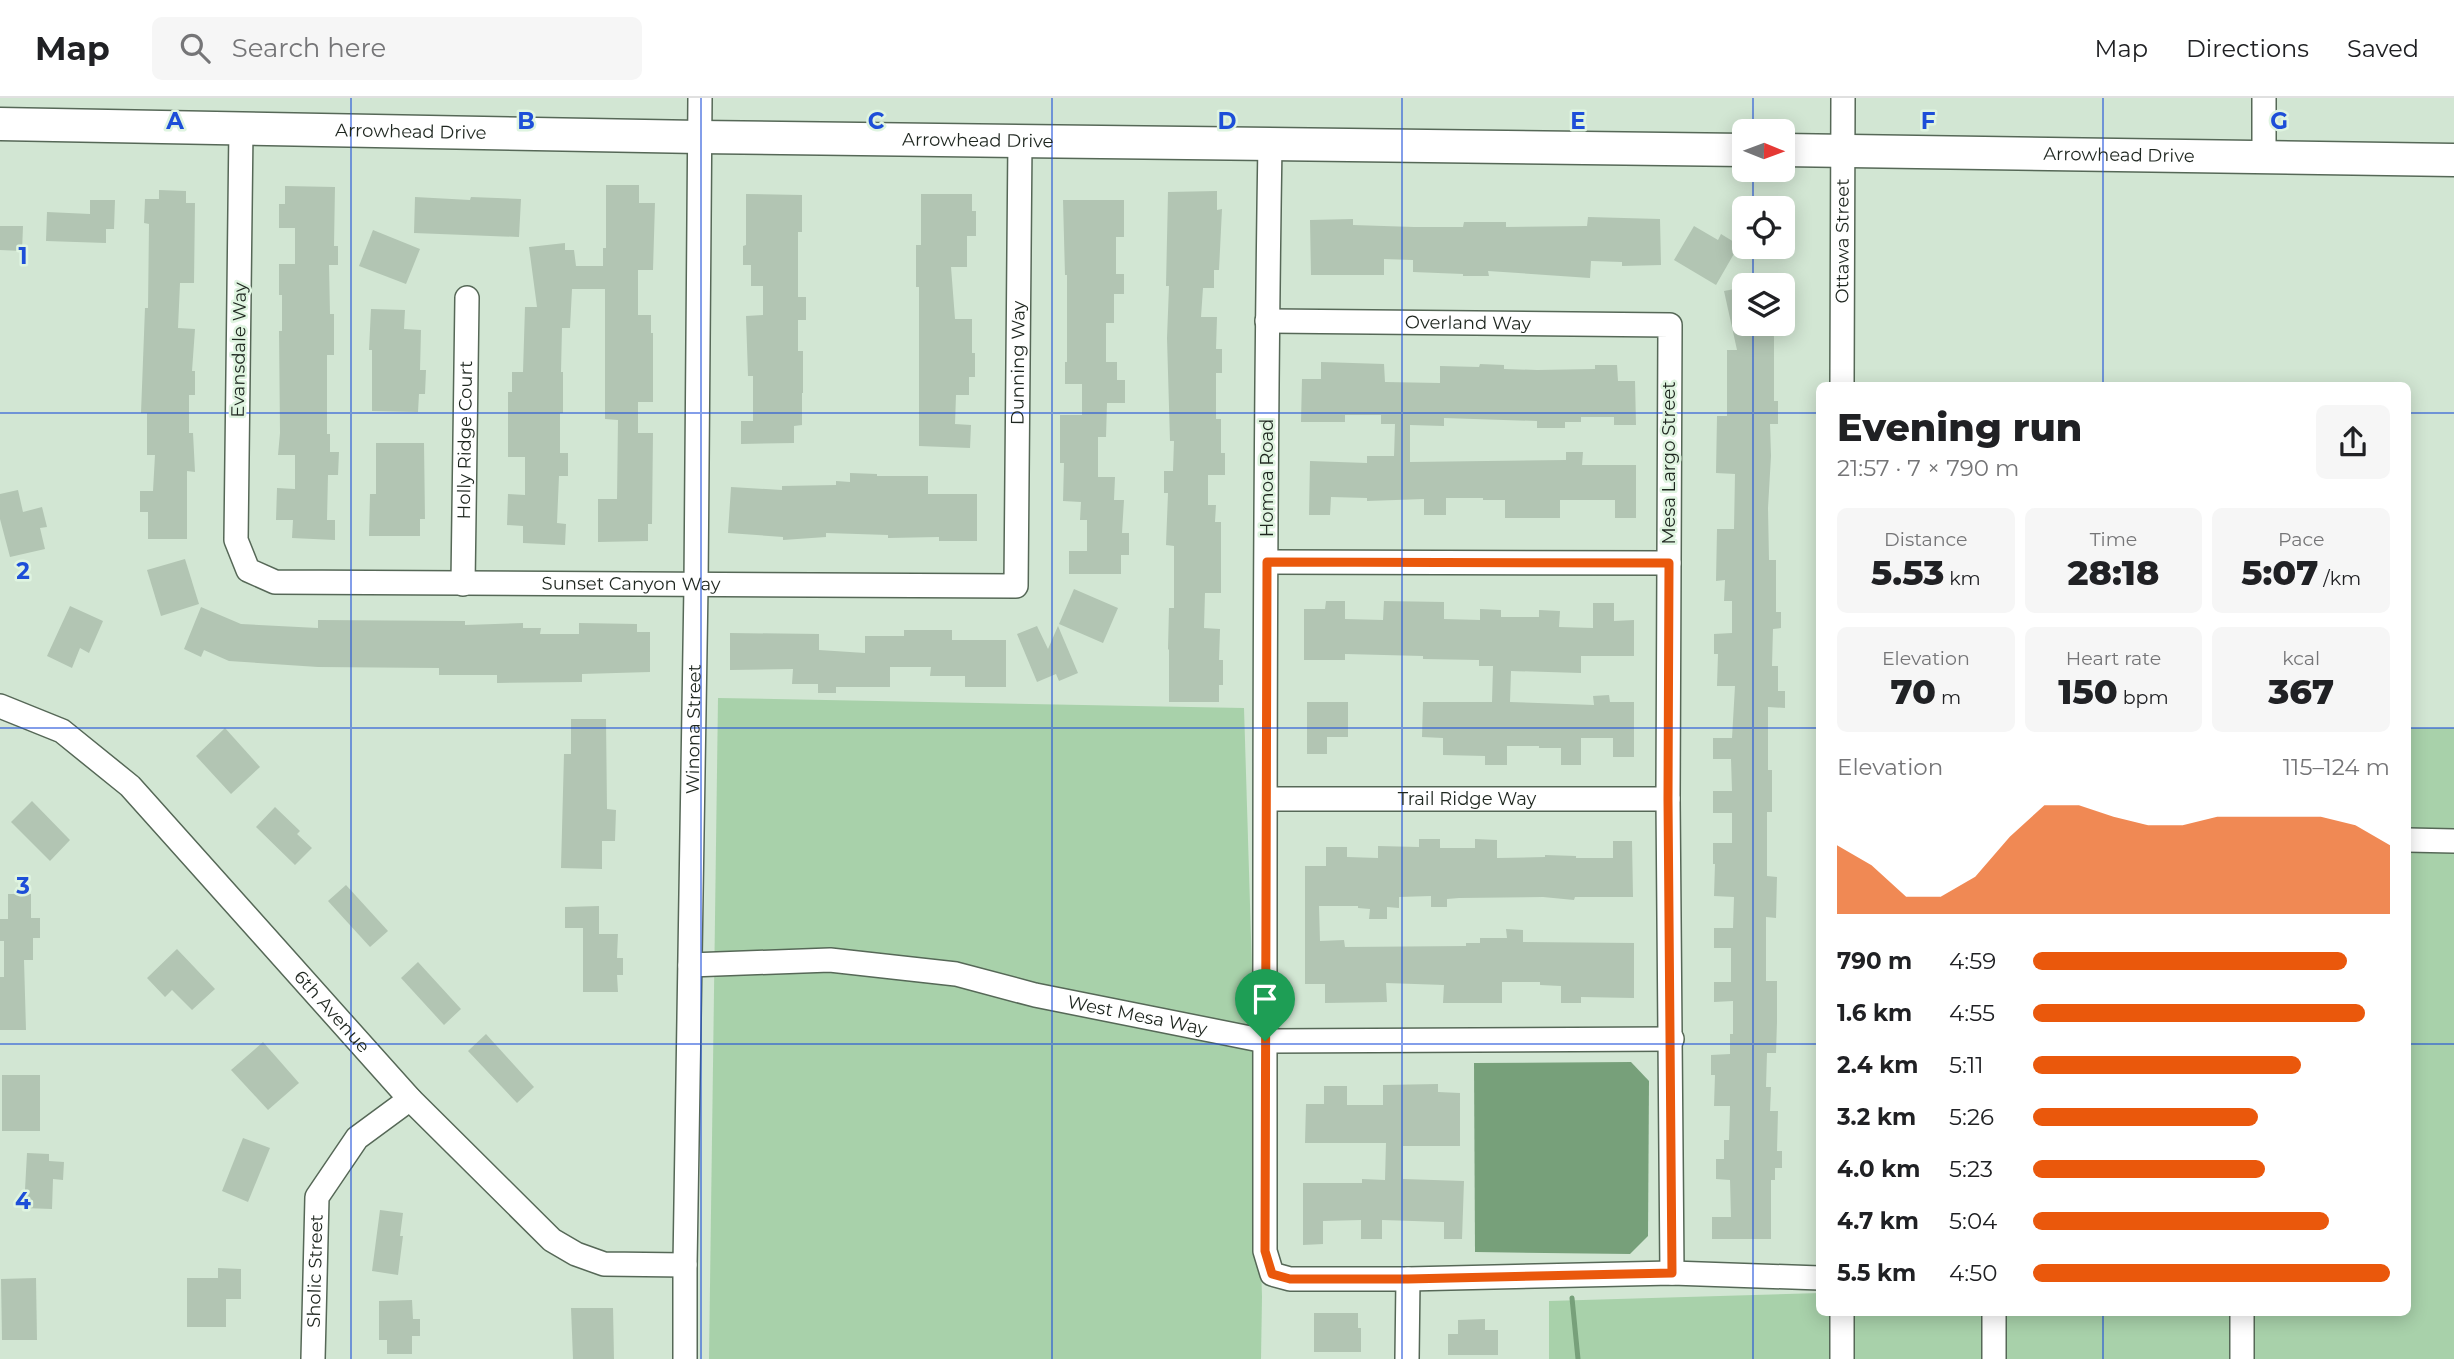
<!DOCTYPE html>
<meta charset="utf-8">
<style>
:root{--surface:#fff;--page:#f6f6f6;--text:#202124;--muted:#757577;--line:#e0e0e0;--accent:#ea580c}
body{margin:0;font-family:Montserrat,sans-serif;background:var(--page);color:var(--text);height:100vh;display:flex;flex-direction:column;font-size:26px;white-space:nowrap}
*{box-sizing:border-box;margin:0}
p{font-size:23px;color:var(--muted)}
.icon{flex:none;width:38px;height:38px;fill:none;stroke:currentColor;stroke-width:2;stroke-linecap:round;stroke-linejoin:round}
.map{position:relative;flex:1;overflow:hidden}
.details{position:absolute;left:1816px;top:284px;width:595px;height:934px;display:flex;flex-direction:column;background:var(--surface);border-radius:10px;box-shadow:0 4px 18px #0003}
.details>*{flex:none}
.needle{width:46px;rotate:91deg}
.tools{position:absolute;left:1732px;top:21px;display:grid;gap:14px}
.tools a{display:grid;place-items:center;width:63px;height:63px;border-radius:10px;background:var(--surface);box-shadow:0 4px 18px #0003;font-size:35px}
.pin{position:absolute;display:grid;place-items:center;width:60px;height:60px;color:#fff;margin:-72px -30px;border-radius:50% 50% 50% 0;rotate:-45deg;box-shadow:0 0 7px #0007}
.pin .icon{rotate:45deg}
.round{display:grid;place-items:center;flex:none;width:74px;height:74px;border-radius:10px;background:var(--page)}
.summary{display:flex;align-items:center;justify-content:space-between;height:119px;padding:0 21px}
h1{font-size:38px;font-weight:800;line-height:52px}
.stats{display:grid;grid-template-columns:repeat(3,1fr);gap:10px;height:119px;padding:7px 21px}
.stats div{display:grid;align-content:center;border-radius:10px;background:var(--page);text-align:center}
.stats b{font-size:35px;font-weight:800}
.stats small{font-size:19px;font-weight:400}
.stats p{font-size:19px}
.chart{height:196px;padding:14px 21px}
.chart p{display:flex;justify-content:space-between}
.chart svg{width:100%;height:126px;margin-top:7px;fill:var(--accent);opacity:.7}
ul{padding:0 21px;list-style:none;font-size:23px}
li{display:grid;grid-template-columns:112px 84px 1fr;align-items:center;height:52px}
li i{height:18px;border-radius:9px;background:var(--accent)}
header{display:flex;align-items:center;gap:42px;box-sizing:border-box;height:98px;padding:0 35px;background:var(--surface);border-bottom:2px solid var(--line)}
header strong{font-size:33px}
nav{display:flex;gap:38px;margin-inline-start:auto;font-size:24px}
.search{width:490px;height:63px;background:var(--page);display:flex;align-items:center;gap:18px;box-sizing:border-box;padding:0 24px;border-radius:10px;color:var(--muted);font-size:26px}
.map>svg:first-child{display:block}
</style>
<header>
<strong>Map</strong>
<div class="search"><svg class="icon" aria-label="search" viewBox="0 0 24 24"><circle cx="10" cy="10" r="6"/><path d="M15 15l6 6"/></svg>Search here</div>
<nav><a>Map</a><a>Directions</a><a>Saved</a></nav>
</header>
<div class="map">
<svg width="2454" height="1261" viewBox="0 0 2454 1261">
<rect width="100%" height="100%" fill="#d2e6d3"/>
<g fill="#a8d1aa">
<path d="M718,600L1244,610L1262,1199L1261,1261H709Z"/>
<path d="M2408,630H2454V1261H1549V1203L1820,1195V1214H2408Z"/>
</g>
<path fill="#77a07a" d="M1631,964L1649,983L1648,1138L1630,1156L1475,1154L1474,965Z"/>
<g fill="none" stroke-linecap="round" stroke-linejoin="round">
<path stroke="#77a07a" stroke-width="5" d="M1572,1200L1578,1261"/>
</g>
<g fill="#b2c5b3">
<path d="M606,87H639V105H655L653,172H638V217H651V235H653V304H638V335H653L652,426H648V443L598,444V401H617L618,322L605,321V191H572L570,230H562L561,274H563V315H560V355H568V378H559L557,425L566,426L565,447L523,445V428L507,427L508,396L525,397V359H508V294H512V274H523L525,209H537L529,149L565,145V152H574L576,168H603V150H606Z"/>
<path d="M285,88L335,89L334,148H338V167H329L330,216H334V257H327V336H330V354H339L338,377H328L327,422H335V442L292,440L293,422H276L277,390L295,391V357H278L280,335L279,233H282V197H279V166H295V130H279V106H285Z"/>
<path d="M159,92L186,93V105H195L194,185H180L178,230L195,231L192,273H195V297H189V335H193L195,374L187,373V441H148V414H140V393H153L155,357H147V315H141L145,210H148L149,126L144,125L145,101H159Z"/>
<path d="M1217,93V112L1222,111L1219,172H1214V190H1203L1201,219H1217L1216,251H1222V275H1216V321H1221V355H1225V377H1208V407H1216L1215,424H1221V495H1205L1204,530L1220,531L1219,562H1223V587H1219V604H1169V552L1168,551L1169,510H1174V448L1166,447L1168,395H1164V373H1173L1174,343H1170L1167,240L1169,188H1166L1168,94Z"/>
<path d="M746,96L802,97V134H798V199H806V222H798V253H803V295H802V327L794,328V345L741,346V323H753V278H748L746,218L763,217V188H751V167H743V148L746,147Z"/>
<path d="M921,96H972V113H976V138H967V169H951L955,221H972V255H975V279H969V297H956L955,326L971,327L970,350L919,348V189H916V147H921Z"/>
<path d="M415,99L470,102L471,99L521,101L519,139L414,135Z"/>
<path d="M90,102H115L114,131H106V145L46,143L47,114L90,116Z"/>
<path d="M1063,102H1124V139H1116V176H1124V196H1114V225H1106V264H1117V282H1125V305H1107L1106,339H1098V379H1115L1114,402H1124L1122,435H1129V457H1121V476H1069V453H1087V422H1080L1081,404L1063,403L1064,365H1060V317H1082V286H1065V264H1067V177H1065Z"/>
<path d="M1588,119L1660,121L1661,167L1622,168V164L1591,163L1590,180L1488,173L1489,178H1463V176L1413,174V162L1384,161V177H1311L1310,122L1353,121V127L1414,129H1463L1464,124H1506V129L1587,128Z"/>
<path d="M0,128H23L22,153L0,152Z"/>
<path d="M1694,128L1718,142L1721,136L1739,147L1716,187L1674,162Z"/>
<path d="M373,132L420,151L406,186L359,168Z"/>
<path d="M1745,189V226H1772L1774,239V303H1778V326H1770L1771,358L1768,410L1769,462H1776V514H1781V530L1773,531L1772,568H1778V593H1785V610L1768,609V672H1772V714H1767V778L1777,779L1776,820L1766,819V883H1777V924L1776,955H1767L1766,989H1771L1770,1013H1778L1777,1053H1782V1070H1775V1082H1771V1141H1712V1119H1731L1730,1082L1716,1081V1061H1724V1042H1729L1730,1008H1714L1715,977H1711V957L1730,956V936H1733V903L1714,904V884H1731V850H1714V830H1733L1734,799L1714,798L1715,766H1713V745H1732V715H1713V693H1732L1731,661H1713V640H1732L1735,588H1717L1718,556H1714V536L1732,535V503H1724L1725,482L1716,483L1717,431H1734L1735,376L1716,375L1717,318H1727V252H1737L1724,193Z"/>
<path d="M371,211L405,212L404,231L421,232L420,272H426L425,296H419L418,314L372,313V252H369Z"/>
<path d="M1321,264L1384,266L1385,284L1440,285V268L1479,269L1480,266L1504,267V271L1537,272L1595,271V267H1617L1618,283H1635L1636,327H1614V319H1581V324H1565V330H1537V323L1444,320V328L1410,327V364L1566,362V354H1583L1582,367H1636V420H1615V402H1560V420H1505V402H1483V400H1446V417H1424V401L1367,403V400L1331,399L1330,417H1309L1310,363L1367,365V358H1394L1395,326H1381V317H1345V324H1301L1302,281H1321Z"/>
<path d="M376,345H424L425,421H420V438H369L370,396H376Z"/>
<path d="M850,375L877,376V378H928V396H977V443H939V439L888,440V437L826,435V439L783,442V439L728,435L731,389L782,392V388L836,387V383L850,384Z"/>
<path d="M18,392L23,414L42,409L47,429L40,430L45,451L10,459L0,421V396Z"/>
<path d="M185,461L199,506L161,518L147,472Z"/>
<path d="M1074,491L1118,510L1103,545L1059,526Z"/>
<path d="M1326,503H1345V521L1383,522L1384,503L1444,504V521L1480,522V511L1501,512V519H1539V512L1560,513L1559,529L1593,530V505H1614V523L1634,522V558H1581V575L1511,573L1510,604L1594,607L1593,598L1609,597L1610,604H1634V659H1613V640H1581V667H1561V650H1539V648H1507V667H1485V658L1443,657V640L1422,639L1423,604H1492L1493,568H1479V562L1423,561V558L1345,556V562H1304V511H1325Z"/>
<path d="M70,508L103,523L89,555L80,550L72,570L47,558Z"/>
<path d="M201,509L241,526L318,530V522L465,523V527L523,525V530H541L540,536H579V525L637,526V534H650V574L582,576V584L497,585V577H439V570L318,569L229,563L204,552L201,559L184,551Z"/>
<path d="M1037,528L1048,551L1058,528L1078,575L1059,583L1056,576L1037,584L1017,536Z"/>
<path d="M904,532H952V542H1006V589H965V578H930L931,569H890V589H836V595H818V586H792L793,571L730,572V535L819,536V552L865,555V538H904Z"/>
<path d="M1307,604H1348V639H1327V656H1307Z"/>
<path d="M571,621H606L607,711L616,712L615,743H602V771L561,770L564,656H571Z"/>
<path d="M225,630L260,669L231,696L196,658Z"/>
<path d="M32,703L70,742L50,763L11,724Z"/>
<path d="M275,709L300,733L297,736L312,750L295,767L256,729Z"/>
<path d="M1419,741H1440V750H1475V741L1497,742V760L1545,759V757L1576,758V760H1613V743H1632L1633,799H1575L1574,802L1543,799L1459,800L1447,801V809H1431V798L1399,799V810L1387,809V821H1369L1370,811L1358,810V808H1319L1320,843L1344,842L1345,849L1466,848V845H1480V840H1507L1506,831L1523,832V844L1634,845V900L1581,899V905H1561V888L1540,887V884H1502V905H1443L1444,887L1386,885L1387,904L1325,905V886H1305V768H1326V749H1347V759L1378,760V748L1419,749Z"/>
<path d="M346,787L388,833L370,849L328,803Z"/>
<path d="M8,796H31V820H40V840H33V862H24L26,932H0V879H4V843H0V821H8Z"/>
<path d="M599,808V836H618L617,860H623V877H617L618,894H583V830H565V809Z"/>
<path d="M177,851L215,891L192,912L172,892L165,899L147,880Z"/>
<path d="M418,864L461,911L444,927L401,880Z"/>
<path d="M486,936L534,989L517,1005L468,953Z"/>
<path d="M263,944L299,985L268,1012L231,972Z"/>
<rect x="2" y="977" width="38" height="56"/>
<path d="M1438,986V994L1460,995V1048H1403V1081L1464,1083L1462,1141H1444V1124L1382,1122V1141H1361V1122L1323,1123V1146L1303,1147V1085H1362V1081L1385,1082L1386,1045H1305L1306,1006H1324V988H1347V1007H1383V987Z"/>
<path d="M243,1040L270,1050L248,1104L222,1093Z"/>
<path d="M27,1055L49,1056V1063L64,1064L63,1082L53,1081L52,1111L24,1110Z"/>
<path d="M380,1112L403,1115L400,1138H403L398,1177L372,1173Z"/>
<path d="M218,1170L241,1171V1201H226V1229H187V1180H218Z"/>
<path d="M36,1180L37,1242H2L1,1181Z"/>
<path d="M412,1202L413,1221H420V1238H412V1256H387V1242H379V1203Z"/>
<path d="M571,1210H613L614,1261H573Z"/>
<path d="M1314,1215H1358V1230H1361V1254H1314Z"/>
<path d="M1485,1221V1232H1498V1257H1448V1236H1458V1222Z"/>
</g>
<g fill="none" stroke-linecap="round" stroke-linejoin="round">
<g stroke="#566857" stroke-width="26">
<g id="minor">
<path d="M2264,0V60"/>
<path id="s1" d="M241,30L236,442L248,472L275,484L1016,488L1020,42"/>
<path d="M1270,45C1264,415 1265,784 1265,1153L1272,1176L1290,1181H1408L1672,1175L1820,1180"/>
<path id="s2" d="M1267,223L1670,227L1668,701L1672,1175"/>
<path id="s3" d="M1842,287L1843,0"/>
<path d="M1267,464L1669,465"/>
<path id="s4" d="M463,486L467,200"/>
<path id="s5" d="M0,608L62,633L130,688L410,1001L552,1142L576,1156L604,1166L685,1167"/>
<path id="s6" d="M1266,701H1668"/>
<path d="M2408,742L2454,743"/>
<path id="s7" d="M690,867L830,862L956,876L1035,897L1265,943L1672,941"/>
<path id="s8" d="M313,1261L317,1099L357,1040L410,1001"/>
<path id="s9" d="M685,1261V1167L696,488L700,0"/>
<path d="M1407,1261L1408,1181"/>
<path d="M1842,1261V1214"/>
<path d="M1994,1261V1214"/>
<path d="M2242,1261V1214"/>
</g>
</g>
<g stroke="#566857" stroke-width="35">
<g id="secondary">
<path id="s10" d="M0,26L699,39L1745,52"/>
<path id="s11" d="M1783,52L2454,62"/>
</g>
</g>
<use href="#minor" stroke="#fff" stroke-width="23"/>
<use href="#secondary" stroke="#fff" stroke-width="32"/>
</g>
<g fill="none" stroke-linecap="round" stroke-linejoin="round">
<g stroke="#fff" stroke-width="14">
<path id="route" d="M1267,464L1669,465L1668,701L1672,1175L1408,1181H1290L1272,1176L1265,1153Z"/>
</g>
<use href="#route" stroke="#ea580c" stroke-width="9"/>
</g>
<path fill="none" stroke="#1d4ed8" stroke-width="2" stroke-opacity="0.55" d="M351,0V1261M701,0V1261M1052,0V1261M1402,0V1261M1753,0V33M2103,0V287M1753,72V110M1753,149V187M1753,226V1261M0,315H1820M2408,315H2454M0,630H1820M2408,630H2454M0,946H1820M2408,946H2454M2103,1214V1261"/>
<g text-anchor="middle" stroke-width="5" stroke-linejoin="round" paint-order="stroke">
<g font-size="18" fill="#1e261f" stroke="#dff4e0">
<text dy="6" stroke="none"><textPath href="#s10" startOffset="411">Arrowhead Drive</textPath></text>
<text dy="6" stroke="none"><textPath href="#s10" startOffset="978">Arrowhead Drive</textPath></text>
<text dy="6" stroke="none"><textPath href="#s11" startOffset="336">Arrowhead Drive</textPath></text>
<text dy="6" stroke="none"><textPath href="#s3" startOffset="144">Ottawa Street</textPath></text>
<text dy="6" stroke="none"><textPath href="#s2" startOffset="201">Overland Way</textPath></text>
<text transform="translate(239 252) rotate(-89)" y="6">Evansdale Way</text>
<text dy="6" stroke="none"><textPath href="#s1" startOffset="1438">Dunning Way</textPath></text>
<text dy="6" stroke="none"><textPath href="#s4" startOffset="144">Holly Ridge Court</textPath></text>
<text transform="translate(1669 365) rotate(-90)" y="6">Mesa Largo Street</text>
<text transform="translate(1267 380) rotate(-90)" y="6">Homoa Road</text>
<text dy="6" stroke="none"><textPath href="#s1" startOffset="830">Sunset Canyon Way</textPath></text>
<text dy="6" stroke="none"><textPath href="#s9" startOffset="630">Winona Street</textPath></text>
<text dy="6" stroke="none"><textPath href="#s6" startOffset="201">Trail Ridge Way</textPath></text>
<text dy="6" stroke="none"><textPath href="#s5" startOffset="457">6th Avenue</textPath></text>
<text dy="6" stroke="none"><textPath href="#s7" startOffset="453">West Mesa Way</textPath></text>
<text dy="6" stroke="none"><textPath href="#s8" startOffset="88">Sholic Street</textPath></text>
</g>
</g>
<g font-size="23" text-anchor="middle" font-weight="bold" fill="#1d4ed8" stroke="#dff4e0" stroke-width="5" stroke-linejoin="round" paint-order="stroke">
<text x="175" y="31">A</text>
<text x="526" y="31">B</text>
<text x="876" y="31">C</text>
<text x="1227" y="31">D</text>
<text x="1578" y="31">E</text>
<text x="1928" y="31">F</text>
<text x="2279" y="31">G</text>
<text x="23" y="166">1</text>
<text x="23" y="481">2</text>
<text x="23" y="796">3</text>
<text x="23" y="1111">4</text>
</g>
</svg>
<div class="tools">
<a><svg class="needle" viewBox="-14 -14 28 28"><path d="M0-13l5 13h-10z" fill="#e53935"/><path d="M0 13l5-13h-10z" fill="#757577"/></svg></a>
<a><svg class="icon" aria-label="locate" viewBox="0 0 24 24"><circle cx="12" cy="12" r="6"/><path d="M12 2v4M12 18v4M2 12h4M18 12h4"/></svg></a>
<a><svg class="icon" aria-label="layers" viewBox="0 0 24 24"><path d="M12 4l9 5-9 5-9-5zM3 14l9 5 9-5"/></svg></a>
</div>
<div class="pin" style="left:1265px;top:943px;background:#1e9e55"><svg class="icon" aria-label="arrive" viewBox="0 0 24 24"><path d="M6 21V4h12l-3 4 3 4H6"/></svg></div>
<section class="details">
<div class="summary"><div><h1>Evening run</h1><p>21:57 · 7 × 790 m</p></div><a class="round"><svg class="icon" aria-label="share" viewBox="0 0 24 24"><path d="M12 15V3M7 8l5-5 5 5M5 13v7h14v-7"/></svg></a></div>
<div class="stats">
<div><p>Distance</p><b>5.53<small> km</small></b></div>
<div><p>Time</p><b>28:18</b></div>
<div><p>Pace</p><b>5:07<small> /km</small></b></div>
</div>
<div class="stats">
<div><p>Elevation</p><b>70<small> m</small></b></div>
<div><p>Heart rate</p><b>150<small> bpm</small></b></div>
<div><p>kcal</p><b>367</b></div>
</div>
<div class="chart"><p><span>Elevation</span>115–124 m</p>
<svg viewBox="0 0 160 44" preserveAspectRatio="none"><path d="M0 44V20L10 27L20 38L30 38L40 31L50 17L60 6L70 6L80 10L90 13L100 13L110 10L120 10L130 10L140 10L150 13L160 20V44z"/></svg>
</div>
<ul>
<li><b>790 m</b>4:59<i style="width:88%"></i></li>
<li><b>1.6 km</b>4:55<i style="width:93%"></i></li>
<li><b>2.4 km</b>5:11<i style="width:75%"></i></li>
<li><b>3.2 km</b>5:26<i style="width:63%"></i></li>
<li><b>4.0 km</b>5:23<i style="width:65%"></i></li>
<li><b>4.7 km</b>5:04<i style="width:83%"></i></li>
<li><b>5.5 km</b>4:50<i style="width:100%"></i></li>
</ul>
</section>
</div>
